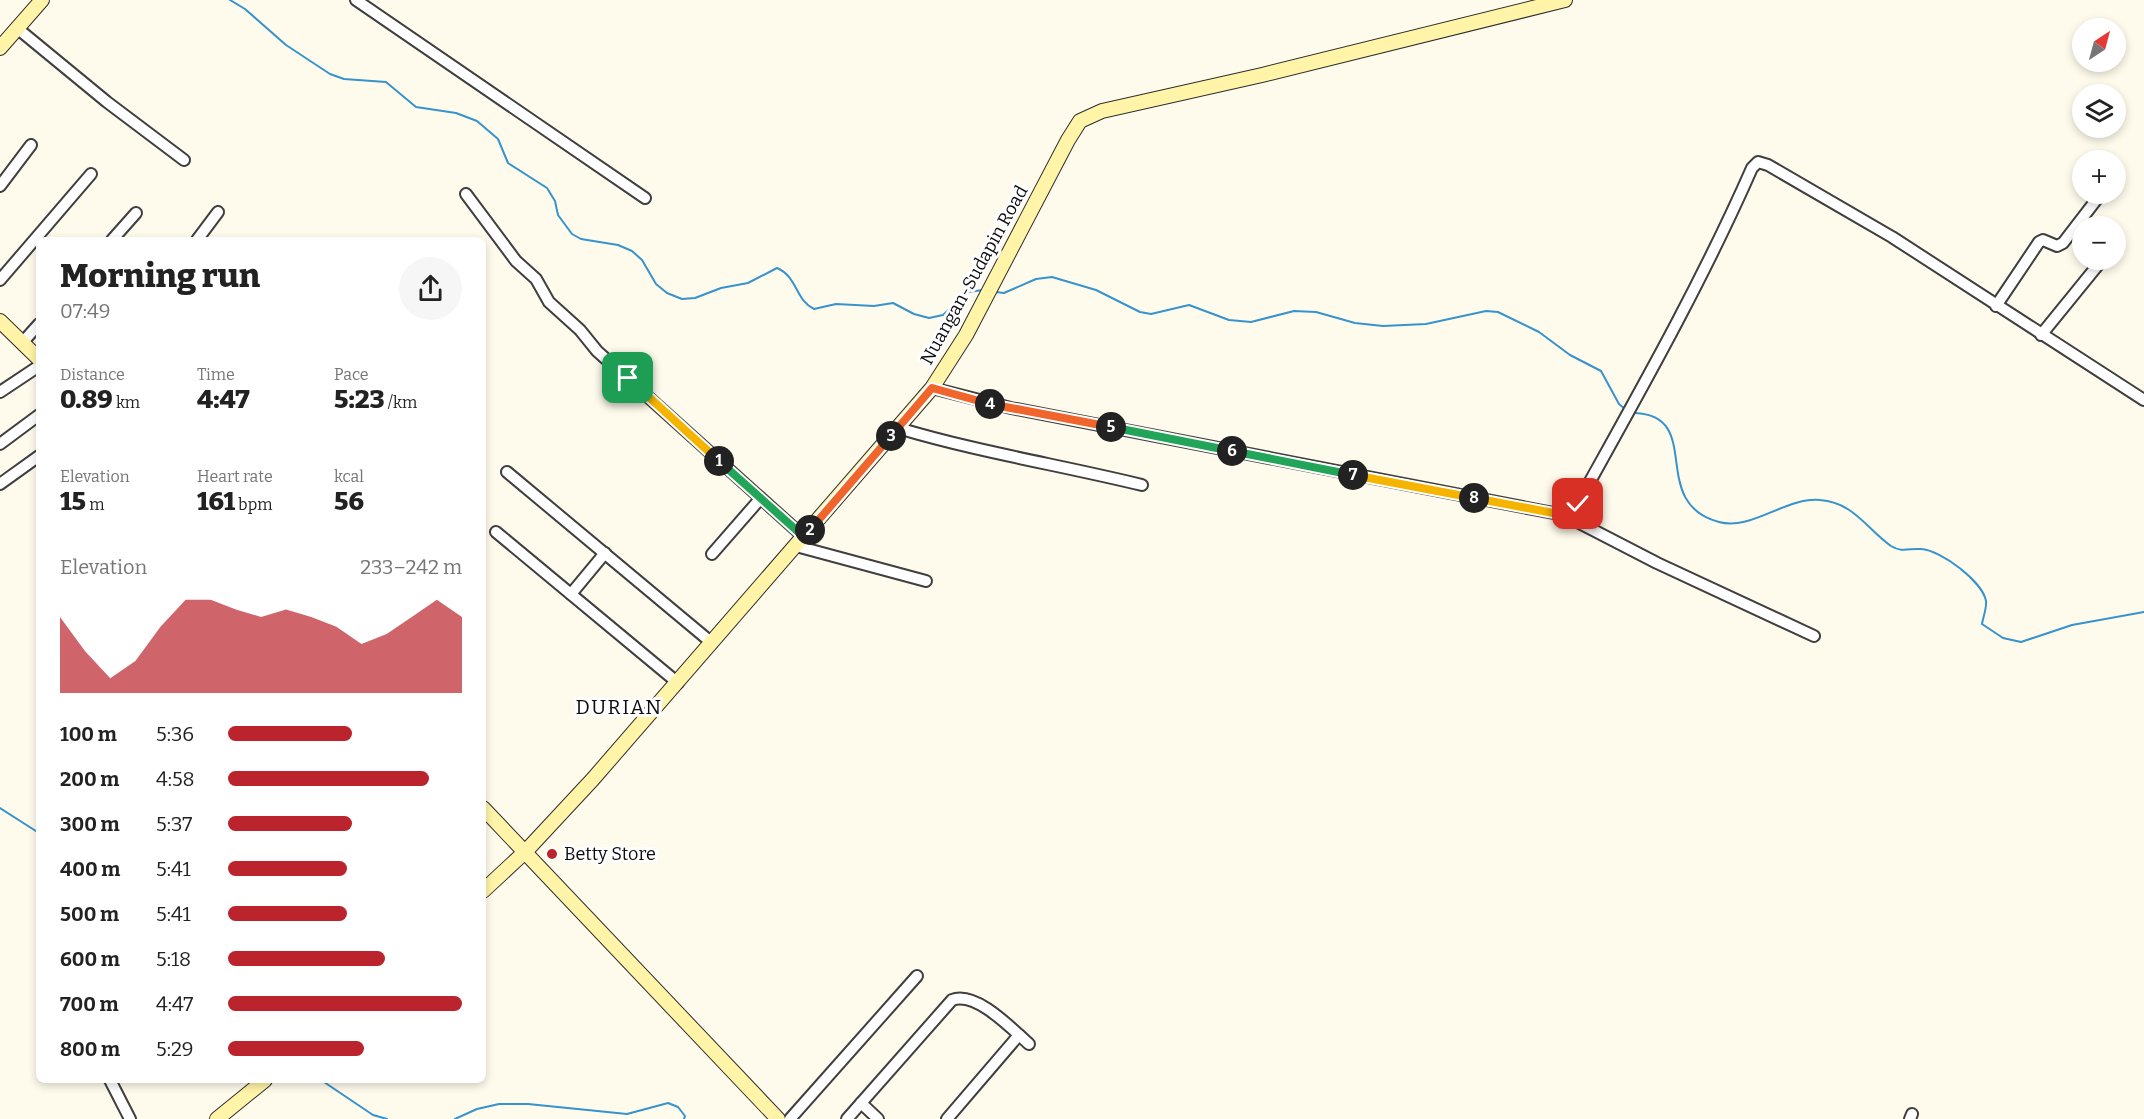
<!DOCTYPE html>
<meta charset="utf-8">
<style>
:root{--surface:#fff;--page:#f6f6f6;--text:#222;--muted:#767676;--accent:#bc242d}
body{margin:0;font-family:Bitter,serif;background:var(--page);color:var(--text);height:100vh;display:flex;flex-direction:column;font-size:22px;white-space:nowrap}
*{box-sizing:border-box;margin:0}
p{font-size:20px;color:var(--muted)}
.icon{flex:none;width:33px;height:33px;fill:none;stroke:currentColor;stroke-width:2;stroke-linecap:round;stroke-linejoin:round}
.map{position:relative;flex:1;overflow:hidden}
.side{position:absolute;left:36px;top:237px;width:450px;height:846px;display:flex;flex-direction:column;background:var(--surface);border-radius:9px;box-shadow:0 3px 9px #0003}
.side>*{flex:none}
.needle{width:39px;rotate:36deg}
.controls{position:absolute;left:2072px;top:18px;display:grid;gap:12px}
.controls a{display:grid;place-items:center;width:54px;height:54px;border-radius:50%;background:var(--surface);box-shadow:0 3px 9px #0003;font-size:30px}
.pin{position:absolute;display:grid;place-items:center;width:51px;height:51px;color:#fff;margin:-26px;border-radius:12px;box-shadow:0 3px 9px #0006}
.km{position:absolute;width:30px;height:30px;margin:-15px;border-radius:50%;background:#222;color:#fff;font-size:16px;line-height:30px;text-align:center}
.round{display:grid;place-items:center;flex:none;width:63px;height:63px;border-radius:32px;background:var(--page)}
.overview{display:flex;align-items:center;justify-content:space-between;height:102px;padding:0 24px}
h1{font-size:33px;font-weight:800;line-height:45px}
.figures{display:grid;grid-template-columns:repeat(3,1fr);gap:9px;height:102px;padding:6px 24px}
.figures div{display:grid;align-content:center}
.figures b{font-size:26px;font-weight:800}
.figures small{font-size:16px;font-weight:400}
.figures p{font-size:16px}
.chart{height:168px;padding:12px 24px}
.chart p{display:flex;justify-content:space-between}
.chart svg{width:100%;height:108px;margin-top:6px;fill:var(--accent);opacity:.7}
ul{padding:0 24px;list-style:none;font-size:20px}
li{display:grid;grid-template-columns:96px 72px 1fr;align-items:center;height:45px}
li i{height:15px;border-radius:8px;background:var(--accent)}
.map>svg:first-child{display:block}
</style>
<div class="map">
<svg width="2144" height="1119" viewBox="0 0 2144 1119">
<rect width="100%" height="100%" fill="#fffbec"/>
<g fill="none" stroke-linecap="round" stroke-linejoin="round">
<g stroke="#3793cd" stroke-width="2">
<path d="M230,0L245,9L286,45L330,74L344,79L386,82L416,107L456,113L477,121L498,139L508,163L547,188L555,201L558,215L572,234L581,239L618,245L632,251L642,260L656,284L667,293L682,299L695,298L721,288L748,283L777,268C798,277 795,300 814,309L836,304L874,306L893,303L914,314L929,318L943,315L968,292L983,290"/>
<path d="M996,292L1004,293L1036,279L1052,277L1096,290L1140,312L1151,314L1189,305L1229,320L1251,322L1294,311L1316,312L1355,323L1383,326L1426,324L1486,311L1498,312L1539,332L1570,355L1601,371L1619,404L1625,409"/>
<path d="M1635,413C1705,416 1647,503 1719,522C1752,531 1785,497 1820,500C1853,502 1867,529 1891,546C1902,553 1910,548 1921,549C1941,550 1983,582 1986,601C1987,608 1983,617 1982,624L2003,638L2021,642L2072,625L2144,612"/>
<path d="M0,808L39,833"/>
<path d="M321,1080L373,1115L387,1119"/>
<path d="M455,1119L477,1109L499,1104H528L627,1114L668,1103L678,1107L685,1116L684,1119"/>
</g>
<g stroke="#3f3f3f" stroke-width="14">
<g id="street">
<path d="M356,0L645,198"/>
<path d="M17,28L107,102L184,160"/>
<path d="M0,186L31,145"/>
<path d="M466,194L516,261L536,279L549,302L580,330L597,351L804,537"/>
<path d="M112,240L136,213"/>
<path d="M197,240L218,212"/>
<path d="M0,280L91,174"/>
<path d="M1996,306L2039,242L2043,240L2057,246L2063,243L2100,195"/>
<path d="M2041,335L2102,260"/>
<path d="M22,343L39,324"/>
<path d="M932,388L1011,408L1564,515L1657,563L1814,636"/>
<path d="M0,392L39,366"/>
<path d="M898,428C978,452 1060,465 1142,485"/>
<path d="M0,444L39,415"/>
<path d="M507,472L712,643"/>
<path d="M0,484L39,456"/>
<path d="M1564,515L1574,510L1578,503C1639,393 1701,284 1752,168L1758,162L1768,165L1892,237L2144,400"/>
<path d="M496,532L678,683"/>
<path d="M796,546L926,581"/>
<path d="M712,554L760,499"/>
<path d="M571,594L605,553"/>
<path d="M110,1080L130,1119"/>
<path d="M861,1103L878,1119"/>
<path d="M790,1119L917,976"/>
<path d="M847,1119L952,1000C976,991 1011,1028 1029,1044"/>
<path d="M947,1119L1019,1035"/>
<path d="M1910,1119L1912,1114"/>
</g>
</g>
<g stroke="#2e2e2e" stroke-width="16">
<g id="secondary">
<path d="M0,48L42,0"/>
<path d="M0,321L39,359"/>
<path d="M483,808L778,1119"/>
<path d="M483,891L526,851L593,779L932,388L966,335L1068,140L1080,121L1102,111L1262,75L1565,0"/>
<path d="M217,1119L265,1080"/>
</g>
</g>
<use href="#street" stroke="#fff" stroke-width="10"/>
<use href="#secondary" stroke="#fff4a7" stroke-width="14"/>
</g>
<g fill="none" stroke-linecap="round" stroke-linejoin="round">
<g stroke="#fff" stroke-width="12">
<path id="split-1" d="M628,378L719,461"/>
</g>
<g stroke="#fff" stroke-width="12">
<path id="split-2" d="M719,461L804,537L810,530"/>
</g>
<g stroke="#fff" stroke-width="12">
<path id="split-3" d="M810,530L891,436"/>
</g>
<g stroke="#fff" stroke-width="12">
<path id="split-4" d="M891,436L932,388L990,404"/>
</g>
<g stroke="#fff" stroke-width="12">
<path id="split-5" d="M990,404L1111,427"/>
</g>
<g stroke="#fff" stroke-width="12">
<path id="split-6" d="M1111,427L1232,451"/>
</g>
<g stroke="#fff" stroke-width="12">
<path id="split-7" d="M1232,451L1353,475"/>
</g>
<g stroke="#fff" stroke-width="12">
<path id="split-8" d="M1353,475L1474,498"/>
</g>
<g stroke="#fff" stroke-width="12">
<path id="split-9" d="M1474,498L1564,515L1574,510L1578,504"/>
</g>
<use href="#split-1" stroke="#f5b400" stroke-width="8"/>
<use href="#split-2" stroke="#22a559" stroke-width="8"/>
<use href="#split-3" stroke="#f0652b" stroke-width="8"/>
<use href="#split-4" stroke="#f0652b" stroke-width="8"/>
<use href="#split-5" stroke="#f0652b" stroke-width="8"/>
<use href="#split-6" stroke="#22a559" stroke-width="8"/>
<use href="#split-7" stroke="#22a559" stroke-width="8"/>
<use href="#split-8" stroke="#f5b400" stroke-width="8"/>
<use href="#split-9" stroke="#f5b400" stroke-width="8"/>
</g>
<circle fill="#bc242d" stroke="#fff" stroke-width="2" cx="552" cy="854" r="6"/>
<g text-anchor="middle" stroke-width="6" stroke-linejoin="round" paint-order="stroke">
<g font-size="18" fill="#0c0c0c" stroke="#fff">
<text transform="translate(974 275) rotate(-61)" y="6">Nuangan-Sudapin Road</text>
</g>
<g font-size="18" fill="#0c0c0c" stroke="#fff" text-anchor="start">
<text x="564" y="860">Betty Store</text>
</g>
<g font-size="20" letter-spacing="1.5" fill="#0c0c0c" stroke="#fff">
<text x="619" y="714">DURIAN</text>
</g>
</g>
</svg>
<div class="controls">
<a><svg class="needle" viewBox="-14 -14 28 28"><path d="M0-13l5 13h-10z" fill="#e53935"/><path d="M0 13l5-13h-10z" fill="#767676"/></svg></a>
<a><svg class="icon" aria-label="layers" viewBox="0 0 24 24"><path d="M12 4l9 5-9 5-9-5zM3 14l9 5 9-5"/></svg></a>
<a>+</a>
<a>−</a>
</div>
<div class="pin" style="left:628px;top:378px;background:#1e9e55"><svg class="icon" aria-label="arrive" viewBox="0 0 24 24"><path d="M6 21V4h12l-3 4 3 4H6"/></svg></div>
<div class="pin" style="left:1578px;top:504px;background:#d93025"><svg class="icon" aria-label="check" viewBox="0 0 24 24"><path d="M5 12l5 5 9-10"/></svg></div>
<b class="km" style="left:719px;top:461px">1</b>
<b class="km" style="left:810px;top:530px">2</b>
<b class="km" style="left:891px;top:436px">3</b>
<b class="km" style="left:990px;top:404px">4</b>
<b class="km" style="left:1111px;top:427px">5</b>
<b class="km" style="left:1232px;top:451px">6</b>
<b class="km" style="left:1353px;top:475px">7</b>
<b class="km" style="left:1474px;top:498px">8</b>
<section class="side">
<div class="overview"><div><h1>Morning run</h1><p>07:49</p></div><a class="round"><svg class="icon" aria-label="share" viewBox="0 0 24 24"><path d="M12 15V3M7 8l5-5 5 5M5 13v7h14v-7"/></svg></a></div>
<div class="figures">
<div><p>Distance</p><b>0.89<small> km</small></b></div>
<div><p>Time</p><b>4:47</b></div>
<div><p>Pace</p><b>5:23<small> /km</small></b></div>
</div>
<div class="figures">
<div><p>Elevation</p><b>15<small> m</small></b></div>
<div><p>Heart rate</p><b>161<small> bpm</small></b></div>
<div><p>kcal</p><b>56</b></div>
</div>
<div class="chart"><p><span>Elevation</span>233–242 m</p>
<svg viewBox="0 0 160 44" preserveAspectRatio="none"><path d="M0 44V13L10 27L20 38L30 31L40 17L50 6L60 6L70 10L80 13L90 10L100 13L110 17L120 24L130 20L140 13L150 6L160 13V44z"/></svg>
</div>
<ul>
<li><b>100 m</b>5:36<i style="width:53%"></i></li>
<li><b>200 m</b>4:58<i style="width:86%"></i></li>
<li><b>300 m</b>5:37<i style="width:53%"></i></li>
<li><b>400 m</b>5:41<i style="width:51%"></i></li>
<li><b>500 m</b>5:41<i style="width:51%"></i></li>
<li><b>600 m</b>5:18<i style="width:67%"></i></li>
<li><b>700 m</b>4:47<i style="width:100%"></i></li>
<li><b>800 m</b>5:29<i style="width:58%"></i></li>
</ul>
</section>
</div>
